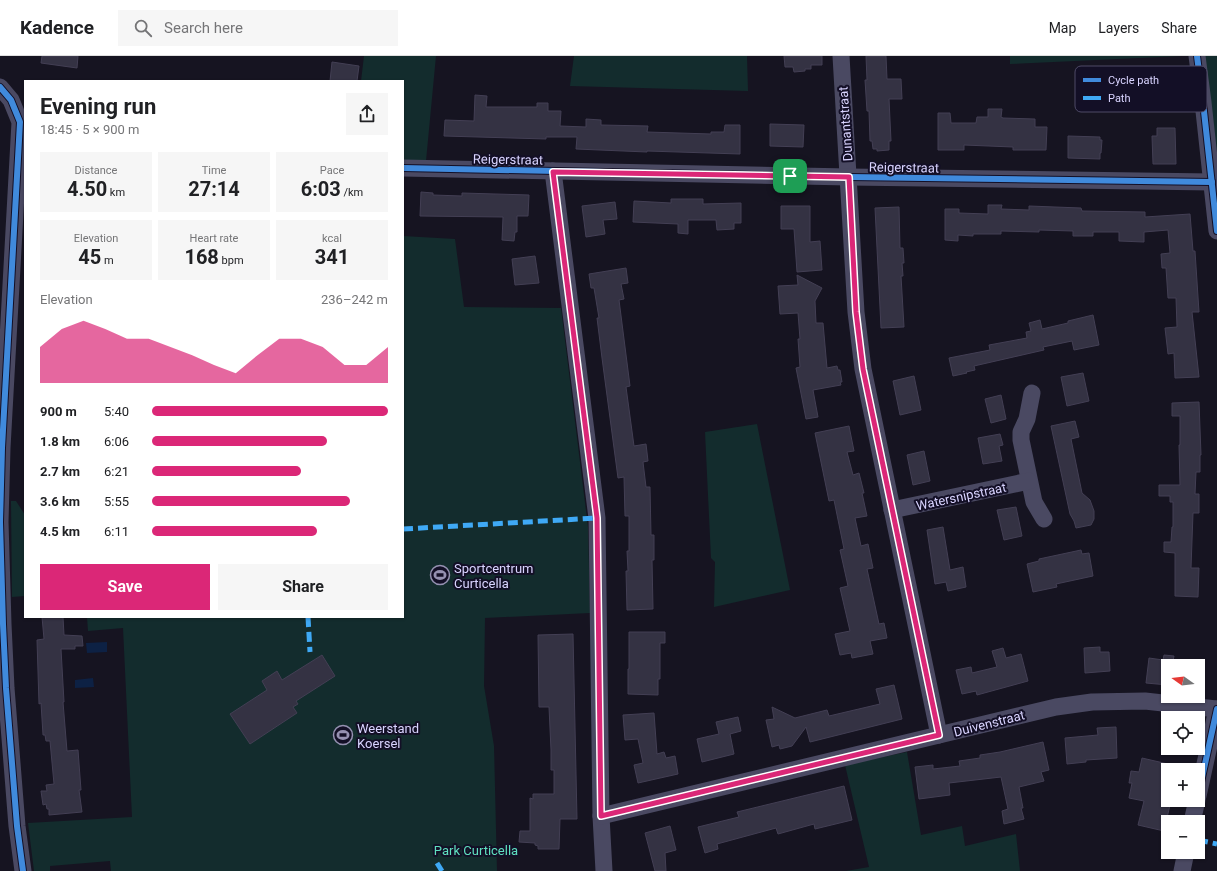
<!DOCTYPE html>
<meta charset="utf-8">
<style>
:root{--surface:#fff;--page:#f6f6f6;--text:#202124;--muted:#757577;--line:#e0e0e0;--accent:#db2777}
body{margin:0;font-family:Roboto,sans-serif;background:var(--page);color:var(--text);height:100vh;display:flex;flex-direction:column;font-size:15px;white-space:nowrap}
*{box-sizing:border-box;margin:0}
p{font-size:13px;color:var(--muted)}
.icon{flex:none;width:22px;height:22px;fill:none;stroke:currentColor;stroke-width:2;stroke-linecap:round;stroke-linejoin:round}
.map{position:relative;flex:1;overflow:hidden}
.panel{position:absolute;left:24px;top:24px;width:380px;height:538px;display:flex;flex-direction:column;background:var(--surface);border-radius:0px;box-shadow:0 1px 3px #0004}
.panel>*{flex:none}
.needle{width:26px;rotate:284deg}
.tools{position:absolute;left:1161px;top:603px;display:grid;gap:8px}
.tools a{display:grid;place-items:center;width:44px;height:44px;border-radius:0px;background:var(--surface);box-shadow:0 1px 3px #0004;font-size:20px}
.pin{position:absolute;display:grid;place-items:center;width:34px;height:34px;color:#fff;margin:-17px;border-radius:8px;box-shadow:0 2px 6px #0006}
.round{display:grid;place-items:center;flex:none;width:42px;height:42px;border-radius:0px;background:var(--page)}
.summary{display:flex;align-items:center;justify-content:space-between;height:68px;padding:0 16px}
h1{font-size:22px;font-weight:700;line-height:30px}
.metrics{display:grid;grid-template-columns:repeat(3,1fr);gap:6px;height:68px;padding:4px 16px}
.metrics div{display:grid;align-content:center;border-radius:0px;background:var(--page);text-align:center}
.metrics b{font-size:20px;font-weight:700}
.metrics small{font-size:11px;font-weight:400}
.metrics p{font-size:11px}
.chart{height:112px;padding:8px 16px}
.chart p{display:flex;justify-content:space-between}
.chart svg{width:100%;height:72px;margin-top:4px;fill:var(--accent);opacity:.7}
.button{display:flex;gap:8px;margin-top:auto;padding:8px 16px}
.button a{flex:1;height:46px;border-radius:0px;background:var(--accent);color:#fff;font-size:16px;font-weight:700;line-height:46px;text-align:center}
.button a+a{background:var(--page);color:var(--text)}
ul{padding:0 16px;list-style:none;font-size:13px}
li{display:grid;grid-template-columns:64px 48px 1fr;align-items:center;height:30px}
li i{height:10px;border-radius:5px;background:var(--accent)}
header{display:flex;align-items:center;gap:24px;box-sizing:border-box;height:56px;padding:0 20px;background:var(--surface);border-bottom:1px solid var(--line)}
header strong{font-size:19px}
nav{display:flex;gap:22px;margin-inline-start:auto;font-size:14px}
.search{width:280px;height:36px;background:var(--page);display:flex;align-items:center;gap:10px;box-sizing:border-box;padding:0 14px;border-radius:0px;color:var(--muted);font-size:15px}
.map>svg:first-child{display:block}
</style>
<header>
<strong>Kadence</strong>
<div class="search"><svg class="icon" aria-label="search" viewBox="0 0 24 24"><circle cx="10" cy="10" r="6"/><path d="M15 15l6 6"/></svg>Search here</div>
<nav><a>Map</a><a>Layers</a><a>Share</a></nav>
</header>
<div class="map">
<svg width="1217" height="815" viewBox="0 0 1217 815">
<rect width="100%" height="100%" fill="#161421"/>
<g fill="#132c2d">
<path d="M364,0H436L426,105L403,104V25H361Z"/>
<path d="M574,0H747L748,35L570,30Z"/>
<path d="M1010,0H1182L1010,8Z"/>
<path d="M1202,0H1217V99Z"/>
<path d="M403,180L455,183L464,251L561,252L588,471L590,557L485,562L484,630L494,690L497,815H111L110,805L50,810V815H34L28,767L132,761L123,572L88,575L87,561H403Z"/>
<path d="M757,368L790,534L714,551L715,506L711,502L705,376Z"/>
<path d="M11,445H16L25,459V540L12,541Z"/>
<path d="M907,696L921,779L962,770L965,790L1016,778L1020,815H846L869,811L845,709Z"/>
</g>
<g fill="#0d2144">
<path d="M107,586V596L87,597L86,587Z"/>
<path d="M93,622L94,631L75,632V624Z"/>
</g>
<g fill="#343243" stroke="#433f54">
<path d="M42,0H78L77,12L41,7Z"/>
<path d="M784,0H822V9H811V13H805V15L794,16L793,11H785Z"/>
<path d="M866,0H886L887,23H901L902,43H889L891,85H889V94L877,95V93H873L872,85H870L869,55H867L865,24H867Z"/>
<path d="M332,6L359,10L357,25H330Z"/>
<path d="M475,39L487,40L486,51H537V47H548V55H561L560,70L586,71V63L601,64V69L648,70L647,76L711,78V76H724L725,69H740V98L647,95V96L576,93L577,81H546V83L444,80L445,64L474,65Z"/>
<path d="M988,53H1002L1001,61L1003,62L1035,63V71H1047L1046,94H1013V91L964,89V94H938V57H950L951,67H976L977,61H988Z"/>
<path d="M770,68L804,69L803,91L770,90Z"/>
<path d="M1157,72H1175L1176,108H1153L1152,80H1157Z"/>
<path d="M1068,80L1100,81V84H1102L1101,97H1100V103L1068,102Z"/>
<path d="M421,136L433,137V139L462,140V137L529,139L528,160H517V176H515L514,185L502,184L503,161L420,160Z"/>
<path d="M671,143H703V148L741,147V167H734V173L717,174L716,164H688V178L678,177V168L633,166L634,145L671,147Z"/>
<path d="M615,146L617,163L603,164L605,178L586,181L582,150Z"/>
<path d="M988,149H1002L1001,153L1029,154V150L1081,152L1082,155L1145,156V161L1190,158L1193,195H1195L1199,256H1192L1199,321L1175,322L1174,297L1168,298L1165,272L1177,271L1176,242H1168L1166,212H1162L1161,198L1170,197L1168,174L1144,176V186L1119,185V176H1093V180H1073V175L1039,174V176L1001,175V178H973V180L958,179V185L945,184V153H959V157L988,158Z"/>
<path d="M781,150H810V186L820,185L822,214L797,216L794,173H781Z"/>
<path d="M899,151L900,192H903L904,207H902L903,220H901L904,271L881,272L875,152Z"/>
<path d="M535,200L539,227L515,229L512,203Z"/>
<path d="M626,212L628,227L621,228L624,243L619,244L630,330L626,331L634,390L646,388L648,405L643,406L646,431H650L651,479H654V504H652L653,553L627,554L626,515H628L627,495H629V460H625L624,421L618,422L602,302L597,262H599L594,232H591L589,218Z"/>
<path d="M797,219L822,232L815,245L816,267H823L827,312L837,310L838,314H840L842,326H840L841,329L813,334L818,361L806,363L796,312L800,311L798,283H800L798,257L780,258L778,230L798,229Z"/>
<path d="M1093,259L1099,289L1074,294L1072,285L1043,291L1044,294L974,310L975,314L966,316L967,317L953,320L949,302L990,294L989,289L1027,282L1026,276L1031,275L1029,267L1040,264L1042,273L1068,267V265Z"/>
<path d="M1083,317L1089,345L1067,350L1061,321Z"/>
<path d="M914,320L921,354L900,359L893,325Z"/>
<path d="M1001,339L1006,363L991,367L985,343Z"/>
<path d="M1199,346L1201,399H1200V416H1196L1195,438H1199V457H1193L1191,512H1199L1198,541L1175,540V497L1164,496V486H1171L1172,471H1173V446H1170V440H1159V429H1180L1179,389H1180V360H1172V347Z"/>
<path d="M1075,365L1079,381L1071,383L1082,437L1090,444L1094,455V463L1091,469L1076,472L1074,465L1070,458L1051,370Z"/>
<path d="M849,370L854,395L847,396L853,419L859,417L864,437H862L867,460L855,462L861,490L868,488L873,512L867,513L879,568L884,567L887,582L870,585L873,598L852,602L851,597L840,599L835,578L850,575L840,532L848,530L840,494L844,493L834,444L829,445L815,377Z"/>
<path d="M1000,378L1003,389L999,390L1002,405L983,408L978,382Z"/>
<path d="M924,395L930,425L913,429L907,399Z"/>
<path d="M1016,451L1022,480L1004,484L997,454Z"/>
<path d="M943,471L950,514L963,511L966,531L948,535L946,526L935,528L927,474Z"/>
<path d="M1081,494L1082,498L1089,497L1093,520L1056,528L1057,531L1033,536L1027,508L1039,505V503Z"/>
<path d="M42,561H63L64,579L82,580L83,590H75V593H61L64,646H63L67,695L78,694L81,734H79L82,756L49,759V753H47L46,748L43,749L41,735H47L46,729L54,728L50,685H46L45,679H43L41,647L39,648L37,584L44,583Z"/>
<path d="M629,576H665V587H660V623H658V639L628,638V613H629Z"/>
<path d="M573,578L577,763H560L559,793H538V790L535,789V787L519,786L520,775H530V742L533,743V738H554V714H551V694L549,651H539L538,579Z"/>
<path d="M1100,591V596H1109L1110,615L1085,617L1084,592Z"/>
<path d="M1003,592L1006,602L1021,598L1028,625L977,639L976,635L962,638L956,614L971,611L972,617L997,611L992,595Z"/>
<path d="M322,599L335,620L296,645L298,648L293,651L297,657L250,688L230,658L267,634L262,625L277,615L282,624Z"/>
<path d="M1164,599L1174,600L1172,610H1168V629L1146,627L1149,602L1163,604Z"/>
<path d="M894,629L902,663L810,686L806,671L792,690L780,693L779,689L772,691L766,664L774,663L772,651L795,662L827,654L829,660L880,648L876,633Z"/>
<path d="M654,657L657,698L664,696L666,702L675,700L678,718L638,727L634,709L643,707L638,683L625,684L623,659Z"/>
<path d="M738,661L741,675L730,678L734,698L702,706L697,683L719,678L716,666Z"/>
<path d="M1116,671L1117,702L1086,704V706L1067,708L1065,682L1098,679L1097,672Z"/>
<path d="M1043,686L1049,714L1041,716L1044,725L1019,731L1023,752H1021L1024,763L1004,768L1002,755L1008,753L1001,721L949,727L950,739L919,743L915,711L933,709V713L960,710L959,705L980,702V699L1000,696Z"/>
<path d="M1142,702L1168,708V748L1170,749L1164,775L1138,769L1144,745L1129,742L1132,727H1129L1131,715L1139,716Z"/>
<path d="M844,730L852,764L815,773L814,768L778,778L776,772L717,788L718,793L705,797L698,771L739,761L737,756Z"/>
<path d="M670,770L676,794L665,797L666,815H655L645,777Z"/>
</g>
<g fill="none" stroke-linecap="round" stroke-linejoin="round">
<g stroke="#4a4962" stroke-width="17">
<path d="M841,0L856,256L863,313L939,679"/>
<path d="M1197,0L1203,46L1217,175"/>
<path d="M0,31L11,44L20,66L2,392L0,466L3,568L6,632L17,770L23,815"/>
<path d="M403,112L849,121L1212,126"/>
<path d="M553,115L597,462L601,760L604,815"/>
<path d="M1032,337L1027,363L1021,376V384L1034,446L1044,463"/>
<path d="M892,454L1029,425"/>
<path d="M1198,740L1217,653"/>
<path d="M601,760L1056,651L1092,646L1145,645L1217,653"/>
<path d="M1192,766L1197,744"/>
<path d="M1182,815L1186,796"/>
</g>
<g stroke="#3fa9f5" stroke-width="5" stroke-dasharray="10 5" stroke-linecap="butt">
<path d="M403,473L597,462"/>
<path d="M308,561L310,596"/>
<path d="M1198,784L1217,788"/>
<path d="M437,807L442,815"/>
</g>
<g stroke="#130f26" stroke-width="8">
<g id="cycleway">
<path d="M1197,0L1203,46L1217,175"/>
<path d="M0,31L11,44L20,66L2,392L0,466L3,568L6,632L17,770L23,815"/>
<path d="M403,112L849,121L1212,126"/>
<path d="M1198,740L1217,653"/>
</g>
</g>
<use href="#cycleway" stroke="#408adc" stroke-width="6"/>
</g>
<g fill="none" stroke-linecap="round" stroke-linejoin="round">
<g stroke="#fff" stroke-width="8">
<path id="route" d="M553,116L849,121L856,256L863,313L939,679L601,760L597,462Z"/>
</g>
<use href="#route" stroke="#db2777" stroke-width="5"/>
</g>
<defs>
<g id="stadium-ring" transform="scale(1)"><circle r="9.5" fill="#130f26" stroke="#9591b1" stroke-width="1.5"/><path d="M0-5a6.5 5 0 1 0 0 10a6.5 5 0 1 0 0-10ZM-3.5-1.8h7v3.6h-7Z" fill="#9591b1"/></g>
</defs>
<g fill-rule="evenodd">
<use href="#stadium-ring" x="440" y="519"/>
<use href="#stadium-ring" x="343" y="679"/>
</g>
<g text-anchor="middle" stroke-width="4" stroke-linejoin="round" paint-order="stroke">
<g font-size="13" fill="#d9d4ff" stroke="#130f26">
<text transform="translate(845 68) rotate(-94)" y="5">Dunantstraat</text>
<text transform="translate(508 103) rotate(1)" y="5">Reigerstraat</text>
<text transform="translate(904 111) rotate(1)" y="5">Reigerstraat</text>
<text transform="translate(961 440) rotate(-12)" y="5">Watersnipstraat</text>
<text transform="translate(989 667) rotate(-14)" y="5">Duivenstraat</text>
</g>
<g font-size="13" fill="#d9d4ff" stroke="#130f26" text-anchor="start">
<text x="454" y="517">Sportcentrum<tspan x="454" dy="15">Curticella</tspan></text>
<text x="357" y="677">Weerstand<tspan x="357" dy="15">Koersel</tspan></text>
</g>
<g font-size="13" fill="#5fe0c0" stroke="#130f26">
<text x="476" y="799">Park Curticella</text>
</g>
</g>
<rect x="1075" y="10" width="132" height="46" rx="6" fill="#130f26" stroke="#4e4a67" stroke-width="1"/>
<rect x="1083" y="22" width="18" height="4" fill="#408adc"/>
<rect x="1083" y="40" width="18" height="4" fill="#3fa9f5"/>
<g font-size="11" fill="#d9d4ff">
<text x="1108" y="28">Cycle path</text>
<text x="1108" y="46">Path</text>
</g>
</svg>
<div class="tools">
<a><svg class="needle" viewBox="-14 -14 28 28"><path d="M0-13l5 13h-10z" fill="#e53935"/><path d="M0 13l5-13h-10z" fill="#757577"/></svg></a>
<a><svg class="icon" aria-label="locate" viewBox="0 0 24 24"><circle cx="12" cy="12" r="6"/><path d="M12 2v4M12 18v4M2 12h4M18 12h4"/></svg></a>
<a>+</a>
<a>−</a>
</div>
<div class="pin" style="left:790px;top:120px;background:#1e9e55"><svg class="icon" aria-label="arrive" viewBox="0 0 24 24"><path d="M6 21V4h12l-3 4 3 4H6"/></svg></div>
<section class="panel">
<div class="summary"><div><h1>Evening run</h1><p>18:45 · 5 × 900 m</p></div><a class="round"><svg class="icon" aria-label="share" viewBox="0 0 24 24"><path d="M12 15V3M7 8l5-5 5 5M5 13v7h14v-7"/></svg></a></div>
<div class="metrics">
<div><p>Distance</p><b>4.50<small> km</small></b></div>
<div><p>Time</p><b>27:14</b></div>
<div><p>Pace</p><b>6:03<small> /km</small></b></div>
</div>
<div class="metrics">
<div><p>Elevation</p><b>45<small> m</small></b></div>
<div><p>Heart rate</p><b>168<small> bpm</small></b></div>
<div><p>kcal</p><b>341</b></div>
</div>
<div class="chart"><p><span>Elevation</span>236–242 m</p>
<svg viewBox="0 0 160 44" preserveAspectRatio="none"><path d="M0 44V22L10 11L20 6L30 11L40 17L50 17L60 22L70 27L80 33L90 38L100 27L110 17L120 17L130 22L140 33L150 33L160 22V44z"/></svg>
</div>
<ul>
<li><b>900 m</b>5:40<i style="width:100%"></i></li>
<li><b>1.8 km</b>6:06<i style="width:74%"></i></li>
<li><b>2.7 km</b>6:21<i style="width:63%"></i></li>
<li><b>3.6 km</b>5:55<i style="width:84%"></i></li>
<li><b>4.5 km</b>6:11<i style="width:70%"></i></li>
</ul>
<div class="button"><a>Save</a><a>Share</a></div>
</section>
</div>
